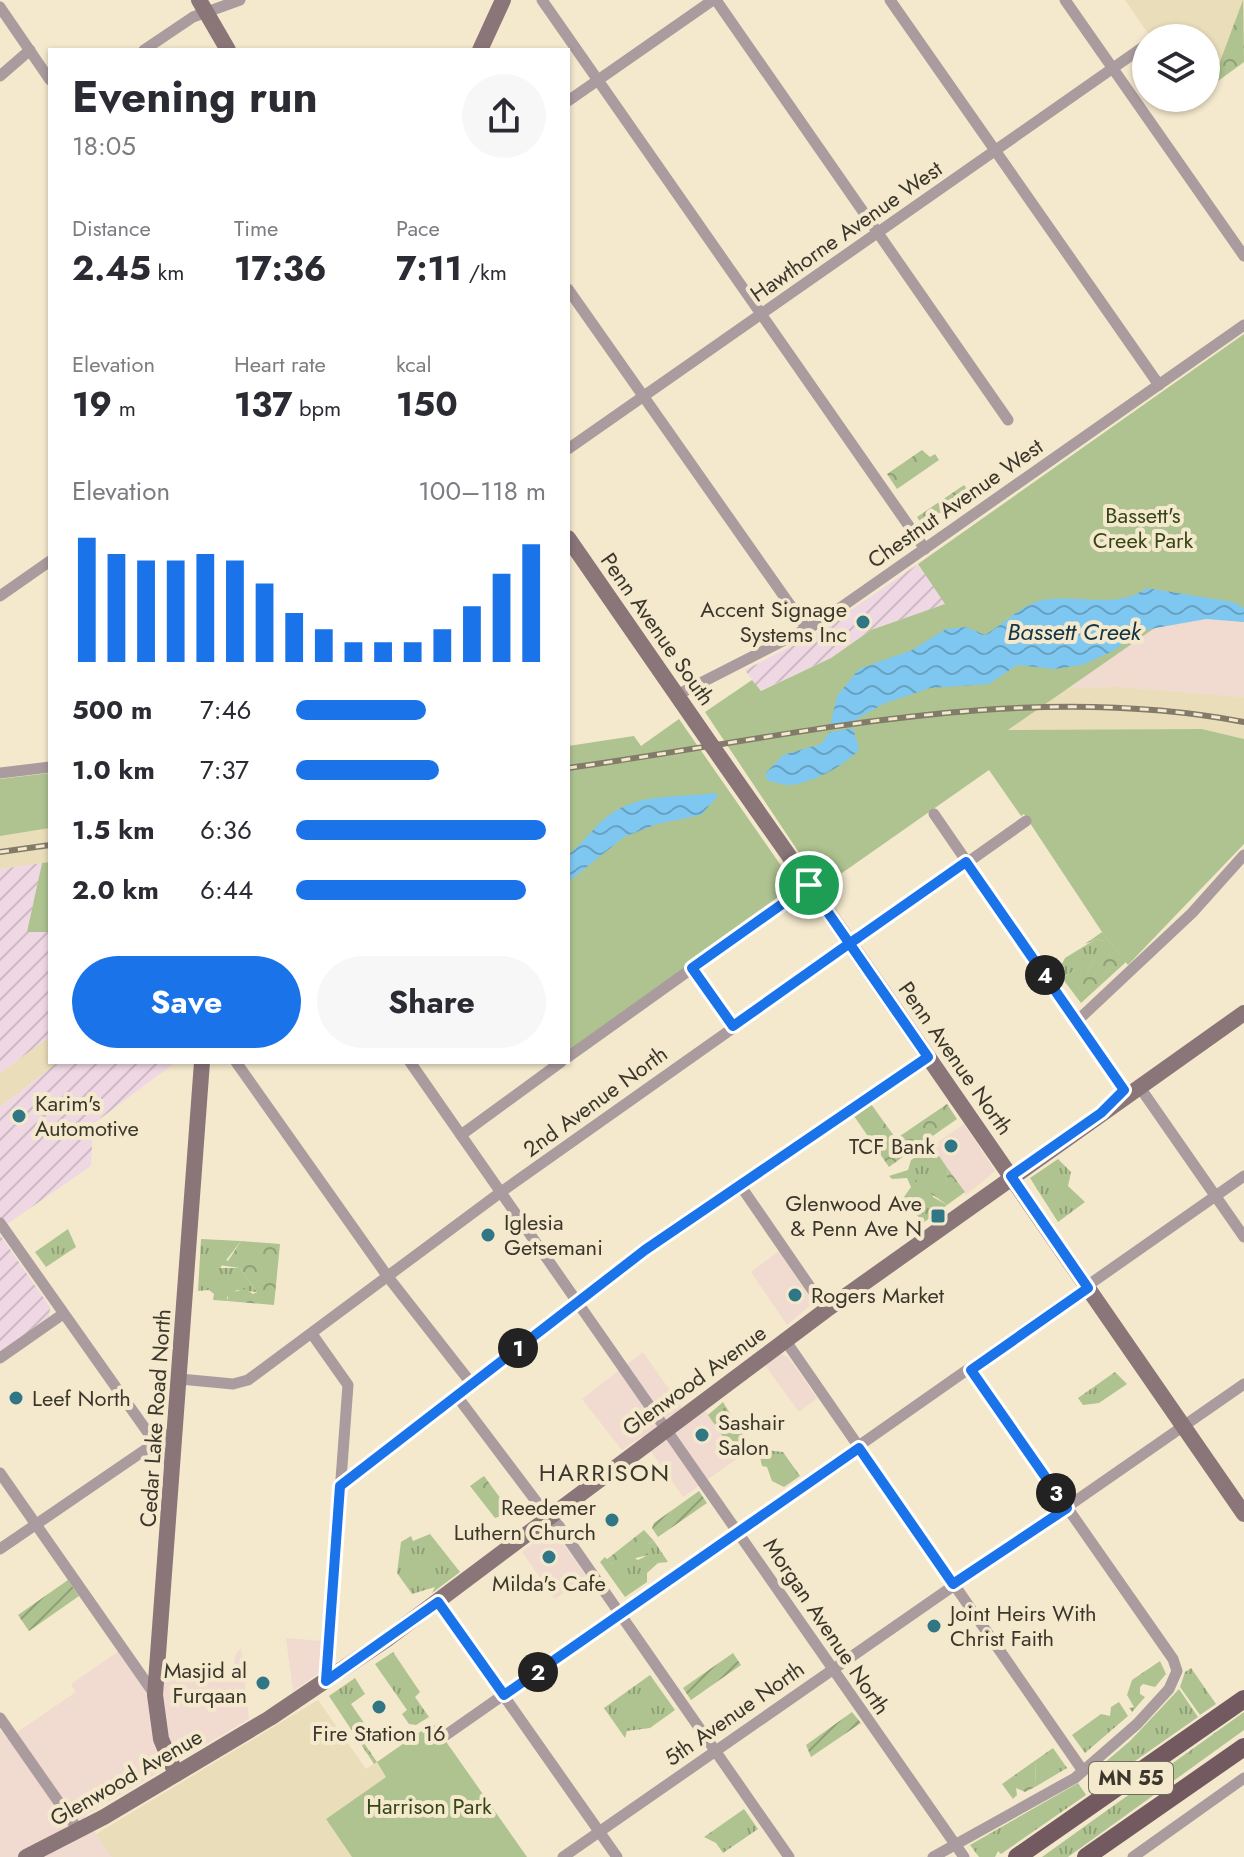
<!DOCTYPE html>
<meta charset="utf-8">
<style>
:root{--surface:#fff;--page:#f7f7f7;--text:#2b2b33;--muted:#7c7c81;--accent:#1a73e8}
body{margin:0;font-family:Jost,sans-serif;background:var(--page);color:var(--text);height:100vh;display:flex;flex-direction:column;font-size:30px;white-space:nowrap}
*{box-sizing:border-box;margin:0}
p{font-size:26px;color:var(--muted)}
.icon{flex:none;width:44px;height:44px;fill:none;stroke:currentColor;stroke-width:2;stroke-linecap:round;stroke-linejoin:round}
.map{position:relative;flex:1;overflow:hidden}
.sheet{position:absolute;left:48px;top:48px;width:522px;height:1016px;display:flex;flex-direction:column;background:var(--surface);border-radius:0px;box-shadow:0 2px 6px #0004}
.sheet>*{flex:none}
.buttons{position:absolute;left:1132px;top:24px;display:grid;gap:16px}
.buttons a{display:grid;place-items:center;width:88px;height:88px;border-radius:50%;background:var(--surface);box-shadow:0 2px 6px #0004;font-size:40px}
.pin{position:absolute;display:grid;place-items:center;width:68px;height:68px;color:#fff;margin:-34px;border:4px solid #fff;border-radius:50%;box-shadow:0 2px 8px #0007}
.km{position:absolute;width:40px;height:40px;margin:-20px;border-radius:50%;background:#222;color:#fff;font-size:22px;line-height:40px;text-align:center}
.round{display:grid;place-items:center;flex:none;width:84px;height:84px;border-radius:42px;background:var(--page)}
.summary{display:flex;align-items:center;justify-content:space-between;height:136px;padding:0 24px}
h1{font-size:44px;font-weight:700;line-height:60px}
.figures{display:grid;grid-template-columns:repeat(3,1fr);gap:12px;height:136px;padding:8px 24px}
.figures div{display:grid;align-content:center}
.figures b{font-size:34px;font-weight:700}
.figures small{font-size:22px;font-weight:400}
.figures p{font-size:22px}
.chart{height:224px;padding:16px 24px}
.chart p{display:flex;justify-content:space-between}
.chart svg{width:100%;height:144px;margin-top:8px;stroke:var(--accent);stroke-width:6}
.action{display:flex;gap:16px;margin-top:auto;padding:16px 24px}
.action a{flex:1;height:92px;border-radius:48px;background:var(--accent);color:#fff;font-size:32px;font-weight:700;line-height:92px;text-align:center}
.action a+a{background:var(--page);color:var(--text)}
ul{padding:0 24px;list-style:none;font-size:26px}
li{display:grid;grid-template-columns:128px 96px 1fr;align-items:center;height:60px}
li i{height:20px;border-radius:10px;background:var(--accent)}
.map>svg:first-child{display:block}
</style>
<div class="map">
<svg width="1244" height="1857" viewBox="0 0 1244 1857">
<defs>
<pattern id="industrial-furrows" width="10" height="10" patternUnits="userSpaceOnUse" patternTransform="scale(2)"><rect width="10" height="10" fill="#efd8e4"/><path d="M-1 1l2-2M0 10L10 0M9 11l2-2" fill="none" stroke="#cebac4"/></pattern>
<pattern id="grass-tufts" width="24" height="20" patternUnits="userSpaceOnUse" patternTransform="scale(2)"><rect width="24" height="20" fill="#aec390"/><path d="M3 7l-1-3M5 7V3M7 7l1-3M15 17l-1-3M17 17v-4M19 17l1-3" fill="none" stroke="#8f9f76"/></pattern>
<pattern id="forest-crowns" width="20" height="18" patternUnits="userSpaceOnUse" patternTransform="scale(2)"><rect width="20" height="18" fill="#aec390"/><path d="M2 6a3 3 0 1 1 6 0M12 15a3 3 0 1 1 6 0" fill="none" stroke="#8f9f76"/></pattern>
<pattern id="garden-furrows" width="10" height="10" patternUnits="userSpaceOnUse" patternTransform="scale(2)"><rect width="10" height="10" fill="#aec390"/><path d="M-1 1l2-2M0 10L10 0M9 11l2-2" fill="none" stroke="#8f9f76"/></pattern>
<pattern id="water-waves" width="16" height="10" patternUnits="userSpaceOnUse" patternTransform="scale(2)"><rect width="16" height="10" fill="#7ec7f0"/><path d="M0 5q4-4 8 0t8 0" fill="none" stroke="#68a2c3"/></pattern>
</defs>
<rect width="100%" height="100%" fill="#f4e9cd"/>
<g fill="#f1dacf">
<path d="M1204,616L1244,622V697L1118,687L1068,688L1159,625Z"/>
<path d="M964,1124L995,1171L966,1195L932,1146Z"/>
<path d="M779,1251L813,1303L787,1325L751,1272Z"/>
<path d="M643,1352L691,1421L705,1410L738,1458L683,1497L641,1437L622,1450L582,1399Z"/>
<path d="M780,1354L788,1357L817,1398L799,1412L765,1365Z"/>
<path d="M547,1532H555L586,1576L555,1599L522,1552Z"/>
<path d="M286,1638L322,1641L319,1673L293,1691Z"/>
<path d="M241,1648L249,1719L84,1816L112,1857H0V1730L7,1739L76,1692L71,1684L119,1651L136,1675L232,1682L235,1656Z"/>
</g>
<g fill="url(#industrial-furrows)">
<path d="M918,564L946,604L871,630L831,658L760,691L745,670L822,630Z"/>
<path d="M42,863L27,932H50V1037L0,1073V869Z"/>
<path d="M58,1062H176L93,1124L91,1166L0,1229V1107Z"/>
<path d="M0,1235L50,1307L49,1319L0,1351Z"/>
</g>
<g fill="#eaddba">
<path d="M1125,0H1244V62L1211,86L1206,79V38H1151Z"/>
<path d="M1118,687L1244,697V739L1202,729L1007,731L1068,688Z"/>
<path d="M50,828V862L0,869V836Z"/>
<path d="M50,1037V1062H58L0,1107V1073Z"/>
<path d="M318,1700L366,1769L377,1762L387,1776L326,1819L352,1857H112L96,1834Z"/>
</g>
<g fill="url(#grass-tufts)">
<path d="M1096,939L1106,941L1087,971H1074L1062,978L1058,971L1065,958Z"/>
<path d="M937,1153L948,1169L946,1185L934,1182L933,1197L947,1205L923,1223L904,1197L911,1187L907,1178L892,1179L889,1176L908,1170L911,1160L919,1155L925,1158Z"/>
<path d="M1058,1159L1071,1172L1068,1186L1085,1202L1058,1222L1030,1178Z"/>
<path d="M68,1229L76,1247L46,1267L35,1252Z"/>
<path d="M201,1239L241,1241L220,1268H240L257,1292L237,1290L227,1297V1301L213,1300L214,1294L209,1290L198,1291Z"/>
<path d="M1115,1372L1127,1384L1099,1403L1083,1405L1078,1398Z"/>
<path d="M723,1402L747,1441L738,1458L708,1415Z"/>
<path d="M763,1446L766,1450L783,1452L800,1476L784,1487L772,1481L767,1467L762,1466L759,1453L755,1452Z"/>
<path d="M430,1534L460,1572L432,1593L435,1587L412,1594L397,1573L401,1542L411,1536L413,1541Z"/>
<path d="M654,1541L668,1562L658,1563L647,1573V1582L625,1597L600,1562L605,1557L611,1564L633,1557L638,1560L648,1555V1544Z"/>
<path d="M393,1652L420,1692L415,1697L429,1717L416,1725L409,1724L402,1714L407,1710L375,1664Z"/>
<path d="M1160,1661L1166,1674L1155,1687L1143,1684L1140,1687V1694L1145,1697L1132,1712L1129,1708L1134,1707L1127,1695L1132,1680Z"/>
<path d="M1191,1668L1216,1704L1200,1715L1180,1687L1185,1672Z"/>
<path d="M650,1675L675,1710L650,1728L627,1731L625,1738L604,1708Z"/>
<path d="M355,1678L365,1694L351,1704L373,1736L364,1743L377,1762L374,1764L329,1696Z"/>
<path d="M1179,1689L1198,1717L1105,1782L1096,1770L1130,1741Z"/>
<path d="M1119,1702L1128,1716L1085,1753L1072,1735L1101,1714L1110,1716L1111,1707Z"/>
<path d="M1244,1712V1730L1068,1857H1042Z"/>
<path d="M1053,1748L1067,1768L1035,1787L1036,1760Z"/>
<path d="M1078,1783L1086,1795L1001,1854L998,1851L995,1857H979L970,1845Z"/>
<path d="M744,1809L758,1829L723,1853L716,1843L704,1837Z"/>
</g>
<g fill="url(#forest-crowns)">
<path d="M1243,0L1244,62L1211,86Z"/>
<path d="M922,450L930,457L935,454L939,460L897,489L887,474Z"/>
<path d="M964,485L974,499L950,513H938L922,525L917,517Z"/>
<path d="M1102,932L1126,962L1081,1003L1062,978L1074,971H1087L1105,941L1097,939L1085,944Z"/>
<path d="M871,1104L907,1154L889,1167L854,1116Z"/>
<path d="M947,1104L957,1119L911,1151L900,1136Z"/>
<path d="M948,1169L965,1192L947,1205L915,1182L918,1176L946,1184Z"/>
<path d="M241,1241L280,1244L274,1305L227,1301L229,1293L245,1289L253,1294L257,1292L240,1268L212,1264V1260L220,1257L228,1261Z"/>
<path d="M484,1476L504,1503L501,1516L495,1518L470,1486Z"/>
<path d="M644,1530L654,1541L648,1544V1555L611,1564L606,1560Z"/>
<path d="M1036,1760L1035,1787L1025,1792L1016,1788L1017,1795L1013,1799L1002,1784Z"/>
</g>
<g fill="#aec390">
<path d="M1244,334V622L1204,616L1159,625L1008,730L1202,729L1244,739V844L1128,965L1102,932L1024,814L1021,816L989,770L822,887L705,712L752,680L761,691L831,658L871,630L945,604L918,564Z"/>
<path d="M679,719L784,870L787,868L796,888L568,1051V746L634,736L641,746Z"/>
<path d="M50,773V828L0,836V779Z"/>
<path d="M50,862V932H27L42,863Z"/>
<path d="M433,1723L527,1857H352L326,1819L386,1777L377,1762Z"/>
</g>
<g fill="url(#garden-furrows)">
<path d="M699,1491L707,1503L658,1537L652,1528L654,1523Z"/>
<path d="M68,1580L79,1596L29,1631L18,1615Z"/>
<path d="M733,1653L741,1665L691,1700L683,1688Z"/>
<path d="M852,1712L861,1723L811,1757L806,1745Z"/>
</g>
<g fill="url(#water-waves)">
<path d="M1147,588L1233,602L1244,608V622L1206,619L1139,631L1113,651L1082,665L1054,669L1017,665L989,684L930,688L883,704L852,722L830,726L837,696L859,669L912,650L946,629L966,627L985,635C1004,624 1020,605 1043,600C1079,594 1116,610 1147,588Z"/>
<path d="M853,728L859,749C845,766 813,782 792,785C782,786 778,782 768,781L765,774L783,755L821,744L830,732Z"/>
<path d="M716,793L717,797L701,815L657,824L624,837L568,882V855C583,844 593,827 608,816C639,792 680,798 716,793Z"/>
</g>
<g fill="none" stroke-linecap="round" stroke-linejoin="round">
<g stroke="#a99b9e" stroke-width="11">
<path d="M542,0L925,549"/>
<path d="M716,0L1008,420"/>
<path d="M890,0L1159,385"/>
<path d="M1065,0L1244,256"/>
<path d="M0,7L50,80"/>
<path d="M144,50L193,17L240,0"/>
<path d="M0,76L30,50"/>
<path d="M568,101L713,0"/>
<path d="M568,289L807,629"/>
<path d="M568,449L1146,45"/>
<path d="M0,596L50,561"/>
<path d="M677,695L820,622L1244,325"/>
<path d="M0,773L50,767"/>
<path d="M934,814L1124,1090"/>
<path d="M692,968L733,1026"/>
<path d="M1077,1021L1192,913L1244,855"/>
<path d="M568,1057L809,885"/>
<path d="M236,1062L388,1277L471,1383"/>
<path d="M410,1062L964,1857"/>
<path d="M1141,1089L1244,1237"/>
<path d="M461,1135L561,1062"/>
<path d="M740,1185L826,1310"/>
<path d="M0,1223L173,1468"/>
<path d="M312,1334L348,1385L326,1681"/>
<path d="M785,1340L1083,1771"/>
<path d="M0,1358L63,1314"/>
<path d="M180,1379L233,1384L248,1380L501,1192L1026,821"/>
<path d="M456,1395L542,1509L559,1526L789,1857"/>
<path d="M0,1473L155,1695"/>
<path d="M340,1486L645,1250L928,1057"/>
<path d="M0,1549L177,1428"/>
<path d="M438,1602L617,1857"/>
<path d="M0,1718L79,1831"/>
<path d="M446,1735L1244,1176"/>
<path d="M563,1857L1244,1384"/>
<path d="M933,1857L1075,1778L1137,1724L1169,1689L1177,1671L1173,1659L971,1370"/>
<path d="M1133,1857L1244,1778"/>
</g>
<g stroke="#8a7579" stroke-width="16">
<path d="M199,0L228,50"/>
<path d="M480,50L503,0"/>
<path d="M568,538L712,746"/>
<path d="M794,863L1244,1514"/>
<path d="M176,1774L161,1739L155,1695L202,1062"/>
<path d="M26,1857L104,1817L270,1718L387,1639L826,1310L1244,1013"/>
</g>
<g stroke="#735a60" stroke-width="18">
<path d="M1017,1857L1244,1699"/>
<path d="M1086,1857L1244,1747"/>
</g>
<g stroke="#827b6a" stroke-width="6">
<g id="rail">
<path d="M568,768C792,737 1017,679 1244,722"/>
<path d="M0,852L50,845"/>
</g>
</g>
<use href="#rail" stroke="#f4e9cd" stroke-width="3" stroke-dasharray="9" stroke-linecap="butt"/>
<path stroke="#8a7579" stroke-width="16" d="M712,746L794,863"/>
</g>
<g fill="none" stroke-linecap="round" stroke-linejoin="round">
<g stroke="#fff" stroke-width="16">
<path id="route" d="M809,885L928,1057L645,1250L340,1486L326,1681L438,1602L504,1695L859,1448L953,1584L1067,1508L971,1370L1088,1288L1011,1176L1101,1113L1124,1090L966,862L859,937L850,943L733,1026L692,968L809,885"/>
</g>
<use href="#route" stroke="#1a73e8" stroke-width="10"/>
</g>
<g fill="#317685" stroke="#f4e9cd" stroke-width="3">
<circle cx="863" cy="622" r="8"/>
<circle cx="19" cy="1116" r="8"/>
<circle cx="951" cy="1146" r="8"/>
<rect x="930" y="1208" width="16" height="16" rx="4"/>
<circle cx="488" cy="1235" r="8"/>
<circle cx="795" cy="1295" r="8"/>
<circle cx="16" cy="1398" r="8"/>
<circle cx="702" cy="1435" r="8"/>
<circle cx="612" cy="1520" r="8"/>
<circle cx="549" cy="1557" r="8"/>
<circle cx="934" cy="1626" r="8"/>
<circle cx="263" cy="1683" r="8"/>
<circle cx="379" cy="1707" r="8"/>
</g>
<g text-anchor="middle" stroke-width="8" stroke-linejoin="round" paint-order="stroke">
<rect fill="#f4e9cd" stroke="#736c5c" stroke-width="2" x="1089" y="1762" width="84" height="32" rx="6"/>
<g font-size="20" font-weight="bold" fill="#3c372c">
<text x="1131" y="1785">MN 55</text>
</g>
<g font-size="22" fill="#3c372c" stroke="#f4e9cd">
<text transform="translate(846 231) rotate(-35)" y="8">Hawthorne Avenue West</text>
<text transform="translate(955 503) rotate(-35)" y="8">Chestnut Avenue West</text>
<text transform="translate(658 629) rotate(55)" y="8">Penn Avenue South</text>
<text transform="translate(956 1058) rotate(55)" y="8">Penn Avenue North</text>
<text transform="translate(595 1101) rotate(-36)" y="8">2nd Avenue North</text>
<text transform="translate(694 1380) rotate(-36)" y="8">Glenwood Avenue</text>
<text transform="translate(155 1418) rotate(-86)" y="8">Cedar Lake Road North</text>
<text transform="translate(827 1626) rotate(56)" y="8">Morgan Avenue North</text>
<text transform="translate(734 1713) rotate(-35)" y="8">5th Avenue North</text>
<text transform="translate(126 1777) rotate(-30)" y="8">Glenwood Avenue</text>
</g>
<g font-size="22" fill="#354616" stroke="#f4e9cd">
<text x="1143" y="523">Bassett's<tspan x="1143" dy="25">Creek Park</tspan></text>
<text x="429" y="1814">Harrison Park</text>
</g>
<g font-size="22" fill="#3c372c" stroke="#f4e9cd" text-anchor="start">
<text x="847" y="617" text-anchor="end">Accent Signage<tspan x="847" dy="25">Systems Inc</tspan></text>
<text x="35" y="1111">Karim's<tspan x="35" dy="25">Automotive</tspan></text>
<text x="935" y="1154" text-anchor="end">TCF Bank</text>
<text x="922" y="1211" text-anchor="end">Glenwood Ave<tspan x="922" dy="25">&amp; Penn Ave N</tspan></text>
<text x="504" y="1230">Iglesia<tspan x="504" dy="25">Getsemani</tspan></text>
<text x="811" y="1303">Rogers Market</text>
<text x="32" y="1406">Leef North</text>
<text x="718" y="1430">Sashair<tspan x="718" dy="25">Salon</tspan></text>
<text x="596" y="1515" text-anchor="end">Reedemer<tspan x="596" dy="25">Luthern Church</tspan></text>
<text x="549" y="1591" text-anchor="middle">Milda's Cafe</text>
<text x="950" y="1621">Joint Heirs With<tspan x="950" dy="25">Christ Faith</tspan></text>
<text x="247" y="1678" text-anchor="end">Masjid al<tspan x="247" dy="25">Furqaan</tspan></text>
<text x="379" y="1741" text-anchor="middle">Fire Station 16</text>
</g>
<g font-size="24" font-style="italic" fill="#143546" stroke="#f4e9cd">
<text x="1074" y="640">Bassett Creek</text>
</g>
<g font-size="24" letter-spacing="2" fill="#3c372c" stroke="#f4e9cd">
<text x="605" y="1481">HARRISON</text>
</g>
</g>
</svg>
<div class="buttons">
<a><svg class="icon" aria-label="layers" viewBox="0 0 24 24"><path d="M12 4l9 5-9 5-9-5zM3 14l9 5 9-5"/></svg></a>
</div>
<div class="pin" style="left:809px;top:885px;background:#1e9e55"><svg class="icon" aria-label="arrive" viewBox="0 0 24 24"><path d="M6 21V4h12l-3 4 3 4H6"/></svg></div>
<b class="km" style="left:518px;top:1348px">1</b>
<b class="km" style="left:538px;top:1672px">2</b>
<b class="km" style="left:1056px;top:1493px">3</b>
<b class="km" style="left:1045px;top:975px">4</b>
<section class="sheet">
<div class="summary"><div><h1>Evening run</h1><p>18:05</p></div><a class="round"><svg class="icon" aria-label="share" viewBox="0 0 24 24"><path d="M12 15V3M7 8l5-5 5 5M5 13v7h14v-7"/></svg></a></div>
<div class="figures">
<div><p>Distance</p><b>2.45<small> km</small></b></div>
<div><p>Time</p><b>17:36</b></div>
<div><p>Pace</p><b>7:11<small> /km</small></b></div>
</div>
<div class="figures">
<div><p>Elevation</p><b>19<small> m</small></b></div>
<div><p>Heart rate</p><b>137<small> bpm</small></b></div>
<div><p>kcal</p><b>150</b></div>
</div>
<div class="chart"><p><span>Elevation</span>100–118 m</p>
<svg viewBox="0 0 160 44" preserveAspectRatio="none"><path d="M5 44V6M15 44V11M25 44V13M35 44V13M45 44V11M55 44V13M65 44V20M75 44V29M85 44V34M95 44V38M105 44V38M115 44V38M125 44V34M135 44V27M145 44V17M155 44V8"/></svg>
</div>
<ul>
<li><b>500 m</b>7:46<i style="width:52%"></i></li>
<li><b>1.0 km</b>7:37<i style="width:57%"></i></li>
<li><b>1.5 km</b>6:36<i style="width:100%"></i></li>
<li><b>2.0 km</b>6:44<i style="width:92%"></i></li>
</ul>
<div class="action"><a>Save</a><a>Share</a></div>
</section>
</div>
